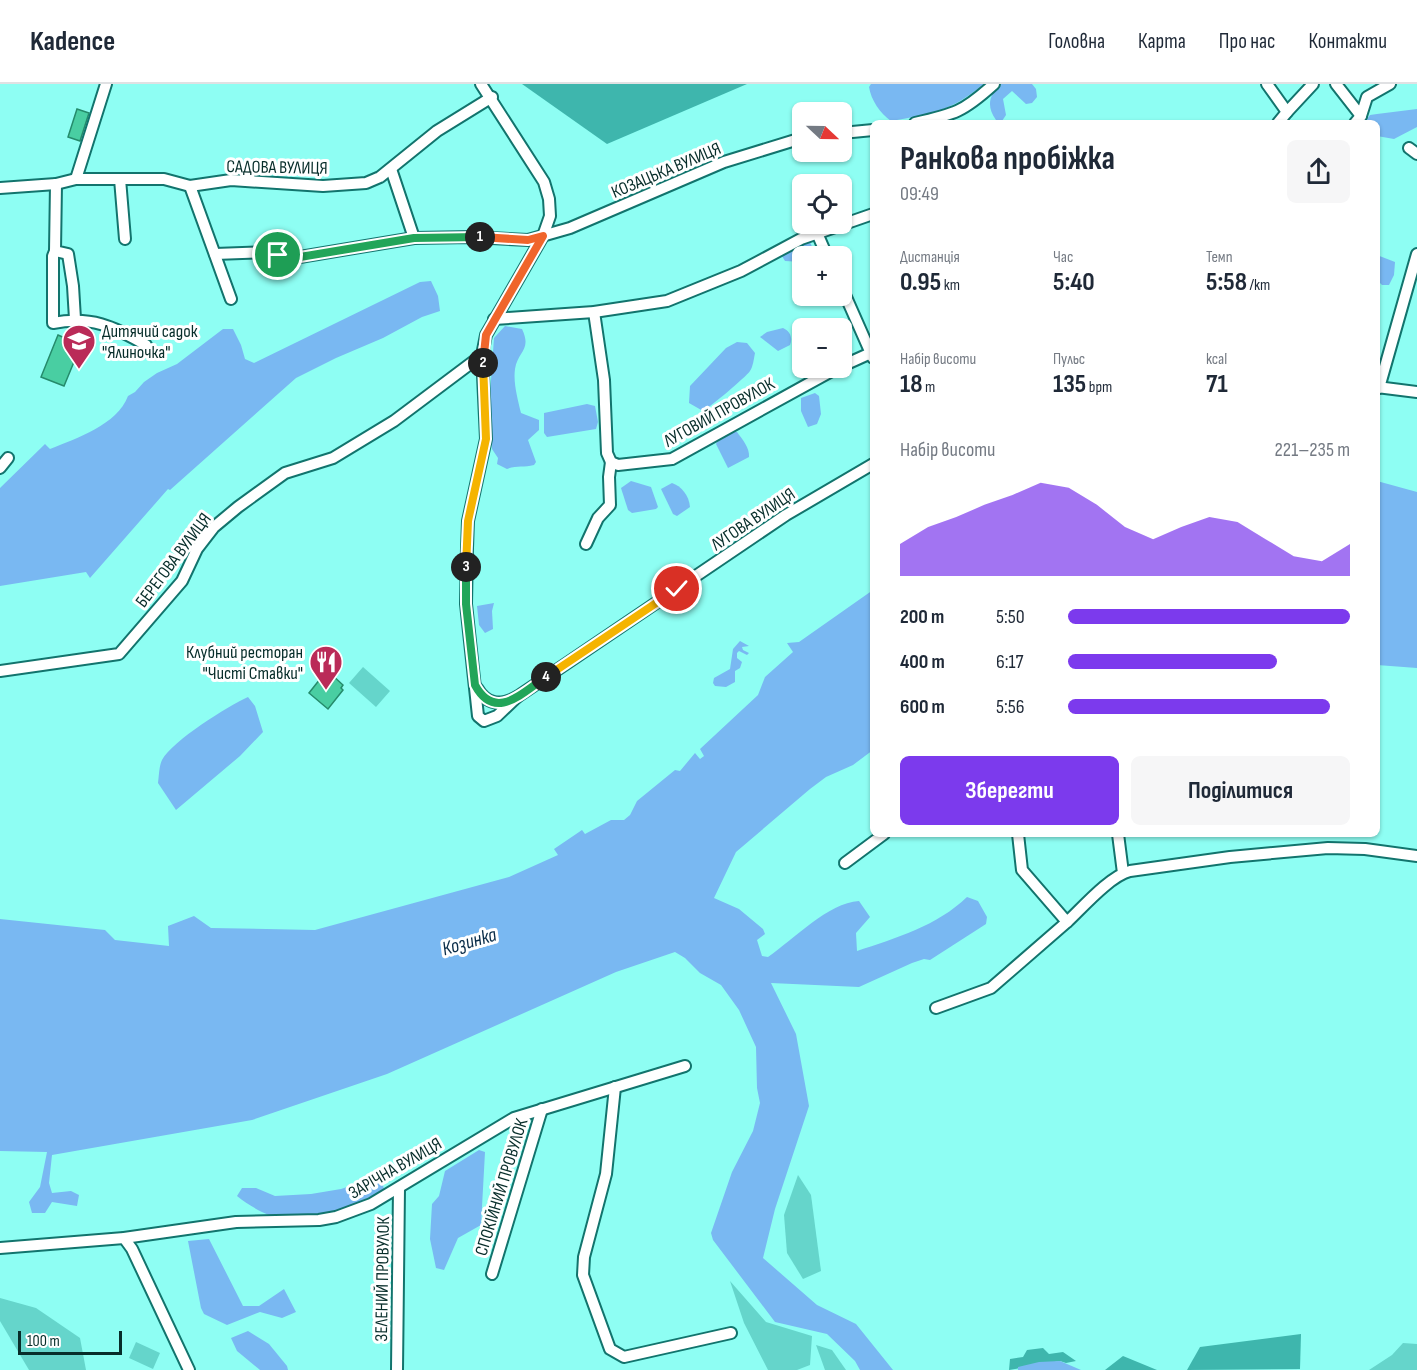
<!DOCTYPE html>
<html lang="uk">
<meta charset="utf-8">
<style>
:root{--surface:#fff;--page:#f6f6f7;--text:#1f2937;--muted:#747a83;--line:#e0e1e3;--accent:#7c3aed}
body{margin:0;font-family:"Sofia Sans Condensed",sans-serif;background:var(--page);color:var(--text);height:100vh;display:flex;flex-direction:column;font-size:22px;white-space:nowrap}
*{box-sizing:border-box;margin:0}
p{font-size:20px;color:var(--muted)}
.icon{flex:none;width:33px;height:33px;fill:none;stroke:currentColor;stroke-width:2;stroke-linecap:round;stroke-linejoin:round}
.map{position:relative;flex:1;overflow:hidden}
.sheet{position:absolute;left:870px;top:36px;width:510px;height:717px;display:flex;flex-direction:column;background:var(--surface);border-radius:9px;box-shadow:0 2px 4px #0004}
.sheet>*{flex:none}
.needle{width:39px;rotate:112deg}
.fabs{position:absolute;left:792px;top:18px;display:grid;gap:12px}
.fabs a{display:grid;place-items:center;width:60px;height:60px;border-radius:9px;background:var(--surface);box-shadow:0 2px 4px #0004;font-size:30px}
.scale{position:absolute;left:18px;bottom:15px;width:104px;box-sizing:border-box;padding-left:6px;border:3px solid #072d2a;border-top:0;font-size:16px;line-height:21px;white-space:nowrap;color:#072d2a;-webkit-text-stroke:4px #fff;paint-order:stroke}
.pin{position:absolute;display:grid;place-items:center;width:51px;height:51px;color:#fff;margin:-26px;border:3px solid #fff;border-radius:50%;box-shadow:0 2px 6px #0007}
.km{position:absolute;width:30px;height:30px;margin:-15px;border-radius:50%;background:#222;color:#fff;font-size:16px;line-height:30px;text-align:center}
.round{display:grid;place-items:center;flex:none;width:63px;height:63px;border-radius:9px;background:var(--page)}
.overview{display:flex;align-items:center;justify-content:space-between;height:102px;padding:0 30px}
h1{font-size:33px;font-weight:700;line-height:45px}
.metrics{display:grid;grid-template-columns:repeat(3,1fr);gap:9px;height:102px;padding:6px 30px}
.metrics div{display:grid;align-content:center}
.metrics b{font-size:26px;font-weight:700}
.metrics small{font-size:16px;font-weight:400}
.metrics p{font-size:16px}
.chart{height:168px;padding:12px 30px}
.chart p{display:flex;justify-content:space-between}
.chart svg{width:100%;height:108px;margin-top:6px;fill:var(--accent);opacity:.7}
.primary-button{display:flex;gap:12px;margin-top:auto;padding:12px 30px}
.primary-button a{flex:1;height:69px;border-radius:9px;background:var(--accent);color:#fff;font-size:24px;font-weight:700;line-height:69px;text-align:center}
.primary-button a+a{background:var(--page);color:var(--text)}
ul{padding:0 30px;list-style:none;font-size:20px}
li{display:grid;grid-template-columns:96px 72px 1fr;align-items:center;height:45px}
li i{height:15px;border-radius:8px;background:var(--accent)}
header{display:flex;align-items:center;gap:36px;box-sizing:border-box;height:84px;padding:0 30px;background:var(--surface);border-bottom:2px solid var(--line)}
header strong{font-size:28px}
nav{display:flex;gap:33px;margin-inline-start:auto;font-size:21px}
.map>svg:first-child{display:block}
</style>
<header>
<strong>Kadence</strong>
<nav><a>Головна</a><a>Карта</a><a>Про нас</a><a>Контакти</a></nav>
</header>
<div class="map">
<svg width="1417" height="1286" viewBox="0 0 1417 1286">
<rect width="100%" height="100%" fill="#8efef3"/>
<g fill="#65d5cb">
<path d="M363,583L390,607L376,623L349,599Z"/>
<path d="M798,1091L811,1111L821,1187L803,1195L787,1169L784,1131Z"/>
<path d="M730,1197L766,1238L812,1252L810,1281L797,1286H768L744,1239Z"/>
<path d="M0,1214L36,1224L80,1254L86,1286H29L0,1237Z"/>
<path d="M136,1258L160,1269L153,1285L129,1274Z"/>
<path d="M1403,1259L1417,1260V1286H1369L1392,1271Z"/>
<path d="M816,1261L832,1266L846,1286H825Z"/>
</g>
<g fill="#3eb6ad">
<path d="M522,0H747L607,60Z"/>
<path d="M1301,1250L1300,1285L1187,1286L1200,1263Z"/>
<path d="M1043,1264L1049,1270L1063,1268L1076,1277L1066,1279L1060,1277L1009,1286L1010,1275L1023,1273L1027,1266Z"/>
<path d="M1123,1272L1157,1286H1105Z"/>
</g>
<g fill="#79b8f2">
<path d="M871,0H984C951,27 932,30 891,37C880,29 871,16 869,3Z"/>
<path d="M1001,0H1032L1036,5L1037,13L1032,19L1026,20L1012,7L1003,15L1006,31L1002,37L996,36C986,22 989,11 1001,0Z"/>
<path d="M1417,25V43L1394,55L1377,52V39H1364L1370,31L1377,30Z"/>
<path d="M807,156L810,158L816,172H802V178L785,177L782,172L783,169Z"/>
<path d="M1377,171L1395,178L1394,191L1389,201H1382L1377,196Z"/>
<path d="M431,197L438,212L440,227L422,233L383,254L336,274L296,294L170,406L168,405L90,494L86,488L0,502V404L45,360L50,365C77,354 117,341 128,312L135,308L144,298L157,289L177,280L223,245H233L241,261L245,275L254,279L420,198Z"/>
<path d="M505,242L522,245C532,266 518,267 515,285C513,299 518,316 521,329L539,336V346L528,356L536,378L534,381C524,384 517,381 507,385L497,380L498,374L492,365L489,324L494,254Z"/>
<path d="M783,244C790,247 793,254 790,261L778,267L760,253L767,248Z"/>
<path d="M737,258L747,259L755,269C754,274 753,283 750,287C746,293 709,324 703,327L689,319L690,302L726,264Z"/>
<path d="M815,309L819,312L821,330L817,340L808,343L801,327V314Z"/>
<path d="M587,320L595,322L598,338L596,345L547,353L544,349V329Z"/>
<path d="M734,348H737C742,355 750,364 749,373L728,384L716,360L717,358Z"/>
<path d="M631,397L651,403L658,423L656,425L632,429L628,426L621,404Z"/>
<path d="M1377,397L1417,408V584L1377,581Z"/>
<path d="M672,399C681,402 689,411 690,423L677,432L673,430L661,405Z"/>
<path d="M873,506V666L853,681L826,693L810,705L736,768L714,814L739,825L763,845L765,850L757,856L762,872L768,873C794,855 828,819 859,817L870,833L856,849L857,867C896,854 937,842 967,813L978,817L987,833L986,840L930,876L924,875L912,879L859,903L771,899L796,950L809,1022L775,1125L763,1174L817,1221L856,1240L893,1286H860L855,1277L827,1250L775,1238L713,1156L711,1149L732,1088L753,1047L760,1019L757,1004L756,963L739,926L721,901L700,889L685,874L675,868L616,888L387,990L252,1036L52,1071L49,1099L52,1109L71,1107L79,1111L77,1122L52,1118L45,1129H32L29,1118L40,1103L47,1068L0,1067V835L105,846L115,856L169,862L168,842L194,832L211,844L315,846L509,793L558,771L554,765L582,746L585,750L611,736H624L630,731L637,717L675,686L680,687L695,669L700,675L704,672L700,665L758,611L765,593L793,568L787,559L799,558Z"/>
<path d="M494,519L492,527L493,545L485,549L479,541L477,522Z"/>
<path d="M740,557L749,562L742,563L743,566L749,569L747,571L739,567L737,569V574L742,578L740,584L735,587V598L726,603L715,602L713,599L714,594L730,585L733,565Z"/>
<path d="M248,613L255,622L263,648L240,672L176,726L158,699C159,692 159,682 162,676C172,657 228,622 248,613Z"/>
<path d="M479,1066L485,1068L481,1141L458,1154L444,1186L436,1184L430,1155L432,1120L439,1112L445,1087Z"/>
<path d="M374,1094L381,1095L384,1105C356,1121 321,1137 287,1135C269,1134 251,1123 237,1112L242,1104H256L275,1112L311,1110L341,1105Z"/>
<path d="M209,1155L243,1222H259L284,1205L296,1228L282,1234L260,1228L227,1241L204,1230L201,1224L188,1157Z"/>
<path d="M248,1247L269,1260L287,1282L288,1286H260L237,1267L231,1254Z"/>
<path d="M1060,1277L1081,1286H1018V1283L1039,1278Z"/>
</g>
<g fill="#49cea2" stroke="#258b6b" stroke-width="1.5">
<path d="M77,25L89,29L80,57L68,53Z"/>
<path d="M58,251L81,261L64,302L41,293Z"/>
<path d="M324,590L328,593L331,590L343,601L341,604L343,606L328,625L309,609Z"/>
</g>
<g fill="none" stroke-linecap="round" stroke-linejoin="round">
<g stroke="#12746d" stroke-width="14">
<g id="minor">
<path d="M481,0L544,98L549,115L550,132L543,152L486,251L482,271L486,355L468,437L467,464L466,520L478,632L484,637L497,632L517,613"/>
<path d="M1267,0L1287,28L1278,39"/>
<path d="M1336,0L1361,32"/>
<path d="M1287,28L1313,0"/>
<path d="M915,39C955,30 963,28 994,0"/>
<path d="M1355,39L1361,32L1367,13L1390,0"/>
<path d="M842,49L873,46"/>
<path d="M1409,64L1417,70"/>
<path d="M391,85L414,154"/>
<path d="M76,95L106,0"/>
<path d="M120,95L125,155"/>
<path d="M56,100L55,167L68,170L73,202L75,235"/>
<path d="M190,102L231,215"/>
<path d="M0,104L56,100L76,95H164L190,102L231,96L323,102L366,99L380,93L437,47L492,13"/>
<path d="M817,149L827,172"/>
<path d="M55,167L53,172V239C91,232 113,242 146,261L148,266"/>
<path d="M215,170L272,168L282,176L414,154L472,153L528,156L570,144L724,78L802,54"/>
<path d="M842,204L873,274"/>
<path d="M594,228L604,296L607,369L611,378L618,381L672,375L837,284"/>
<path d="M494,235L594,228L667,217L741,187L801,155L873,130"/>
<path d="M842,282L873,268"/>
<path d="M1377,303L1417,308"/>
<path d="M1379,304L1417,170"/>
<path d="M0,384L8,374"/>
<path d="M586,460L598,434L610,421L609,393L611,378"/>
<path d="M0,587L119,570L182,497L197,465L214,443L238,423L285,389L333,374L394,337L482,271"/>
<path d="M477,604C487,621 500,622 517,613L786,431L873,380"/>
<path d="M1018,750L1022,786L1067,838C1083,823 1110,792 1130,787L1230,773L1328,764L1365,765L1417,772"/>
<path d="M1118,750L1123,789"/>
<path d="M845,779L884,750"/>
<path d="M936,924L991,904L1067,838"/>
<path d="M615,1003L606,1090L584,1173L583,1191L610,1265L624,1273L731,1249"/>
<path d="M124,1154L132,1165L189,1286"/>
<path d="M0,1164L124,1154L236,1138L319,1136L336,1133L371,1120L514,1034L685,982"/>
<path d="M492,1190L542,1025"/>
<path d="M397,1286L399,1104"/>
</g>
</g>
<use href="#minor" stroke="#fff" stroke-width="10"/>
</g>
<g fill="none" stroke-linecap="round" stroke-linejoin="round">
<g stroke="#fff" stroke-width="12">
<path id="split-1" d="M278,171L282,176L414,154L480,153"/>
</g>
<g stroke="#fff" stroke-width="12">
<path id="split-2" d="M480,153L528,156L543,152L486,251L483,279"/>
</g>
<g stroke="#fff" stroke-width="12">
<path id="split-3" d="M466,483L468,437L486,355L483,279"/>
</g>
<g stroke="#fff" stroke-width="12">
<path id="split-4" d="M466,483V520L475,601C495,638 522,609 546,593"/>
</g>
<g stroke="#fff" stroke-width="12">
<path id="split-5" d="M546,593L677,505"/>
</g>
<use href="#split-1" stroke="#22a559" stroke-width="8"/>
<use href="#split-2" stroke="#f0652b" stroke-width="8"/>
<use href="#split-3" stroke="#f5b400" stroke-width="8"/>
<use href="#split-4" stroke="#22a559" stroke-width="8"/>
<use href="#split-5" stroke="#f5b400" stroke-width="8"/>
</g>
<defs>
<g id="school-pin" transform="scale(1.725)"><path d="M0 17L-7.5 6A9.5 9.5 0 1 1 7.5 6Z" fill="#ba2b58" stroke="#fff"/><path d="M0-5L7-2L0 1L-7-2ZM-4 1L0 2.5L4 1V4Q0 6-4 4Z" fill="#fff"/></g>
<g id="restaurant-pin" transform="scale(1.725)"><path d="M0 17L-7.5 6A9.5 9.5 0 1 1 7.5 6Z" fill="#ba2b58" stroke="#fff"/><path d="M-5-6h1v4h1v-4h1v4h1v-4h1v5L-1.5 .5V6h-2V.5L-5-1ZM5-6V6H3V1.5H1.5Q1.5-4 5-6Z" fill="#fff"/></g>
</defs>
<g fill-rule="evenodd">
<use href="#school-pin" x="79" y="257"/>
<use href="#restaurant-pin" x="326" y="578"/>
</g>
<g text-anchor="middle" stroke-width="6" stroke-linejoin="round" paint-order="stroke">
<g font-size="18" fill="#072d2a" stroke="#fff">
<text transform="translate(277 83) rotate(1)" y="6">САДОВА ВУЛИЦЯ</text>
<text transform="translate(666 86) rotate(-23)" y="6">КОЗАЦЬКА ВУЛИЦЯ</text>
<text transform="translate(719 328) rotate(-29)" y="6">ЛУГОВИЙ ПРОВУЛОК</text>
<text transform="translate(753 435) rotate(-34)" y="6">ЛУГОВА ВУЛИЦЯ</text>
<text transform="translate(173 476) rotate(-53)" y="6">БЕРЕГОВА ВУЛИЦЯ</text>
<text transform="translate(395 1084) rotate(-30)" y="6">ЗАРІЧНА ВУЛИЦЯ</text>
<text transform="translate(501 1103) rotate(-73)" y="6">СПОКІЙНИЙ ПРОВУЛОК</text>
<text transform="translate(382 1195) rotate(-89)" y="6">ЗЕЛЕНИЙ ПРОВУЛОК</text>
</g>
<g font-size="18" fill="#072d2a" stroke="#fff" text-anchor="start">
<text x="102" y="253">Дитячий садок<tspan x="102" dy="21">"Ялиночка"</tspan></text>
<text x="303" y="574" text-anchor="end">Клубний ресторан<tspan x="303" dy="21">"Чисті Ставки"</tspan></text>
</g>
<g font-size="20" font-style="italic" fill="#092c48" stroke="#fff">
<text transform="translate(469 857) rotate(-16)" y="7">Козинка</text>
</g>
</g>
</svg>
<div class="fabs">
<a><svg class="needle" viewBox="-14 -14 28 28"><path d="M0-13l5 13h-10z" fill="#e53935"/><path d="M0 13l5-13h-10z" fill="#747a83"/></svg></a>
<a><svg class="icon" aria-label="locate" viewBox="0 0 24 24"><circle cx="12" cy="12" r="6"/><path d="M12 2v4M12 18v4M2 12h4M18 12h4"/></svg></a>
<a>+</a>
<a>−</a>
</div>
<div class="scale">100 m</div>
<div class="pin" style="left:278px;top:171px;background:#1e9e55"><svg class="icon" aria-label="arrive" viewBox="0 0 24 24"><path d="M6 21V4h12l-3 4 3 4H6"/></svg></div>
<div class="pin" style="left:677px;top:505px;background:#d93025"><svg class="icon" aria-label="check" viewBox="0 0 24 24"><path d="M5 12l5 5 9-10"/></svg></div>
<b class="km" style="left:480px;top:153px">1</b>
<b class="km" style="left:483px;top:279px">2</b>
<b class="km" style="left:466px;top:483px">3</b>
<b class="km" style="left:546px;top:593px">4</b>
<section class="sheet">
<div class="overview"><div><h1>Ранкова пробіжка</h1><p>09:49</p></div><a class="round"><svg class="icon" aria-label="share" viewBox="0 0 24 24"><path d="M12 15V3M7 8l5-5 5 5M5 13v7h14v-7"/></svg></a></div>
<div class="metrics">
<div><p>Дистанція</p><b>0.95<small> km</small></b></div>
<div><p>Час</p><b>5:40</b></div>
<div><p>Темп</p><b>5:58<small> /km</small></b></div>
</div>
<div class="metrics">
<div><p>Набір висоти</p><b>18<small> m</small></b></div>
<div><p>Пульс</p><b>135<small> bpm</small></b></div>
<div><p>kcal</p><b>71</b></div>
</div>
<div class="chart"><p><span>Набір висоти</span>221–235 m</p>
<svg viewBox="0 0 160 44" preserveAspectRatio="none"><path d="M0 44V31L10 24L20 20L30 15L40 11L50 6L60 8L70 15L80 24L90 29L100 24L110 20L120 22L130 29L140 36L150 38L160 31V44z"/></svg>
</div>
<ul>
<li><b>200 m</b>5:50<i style="width:100%"></i></li>
<li><b>400 m</b>6:17<i style="width:74%"></i></li>
<li><b>600 m</b>5:56<i style="width:93%"></i></li>
</ul>
<div class="primary-button"><a>Зберегти</a><a>Поділитися</a></div>
</section>
</div>
